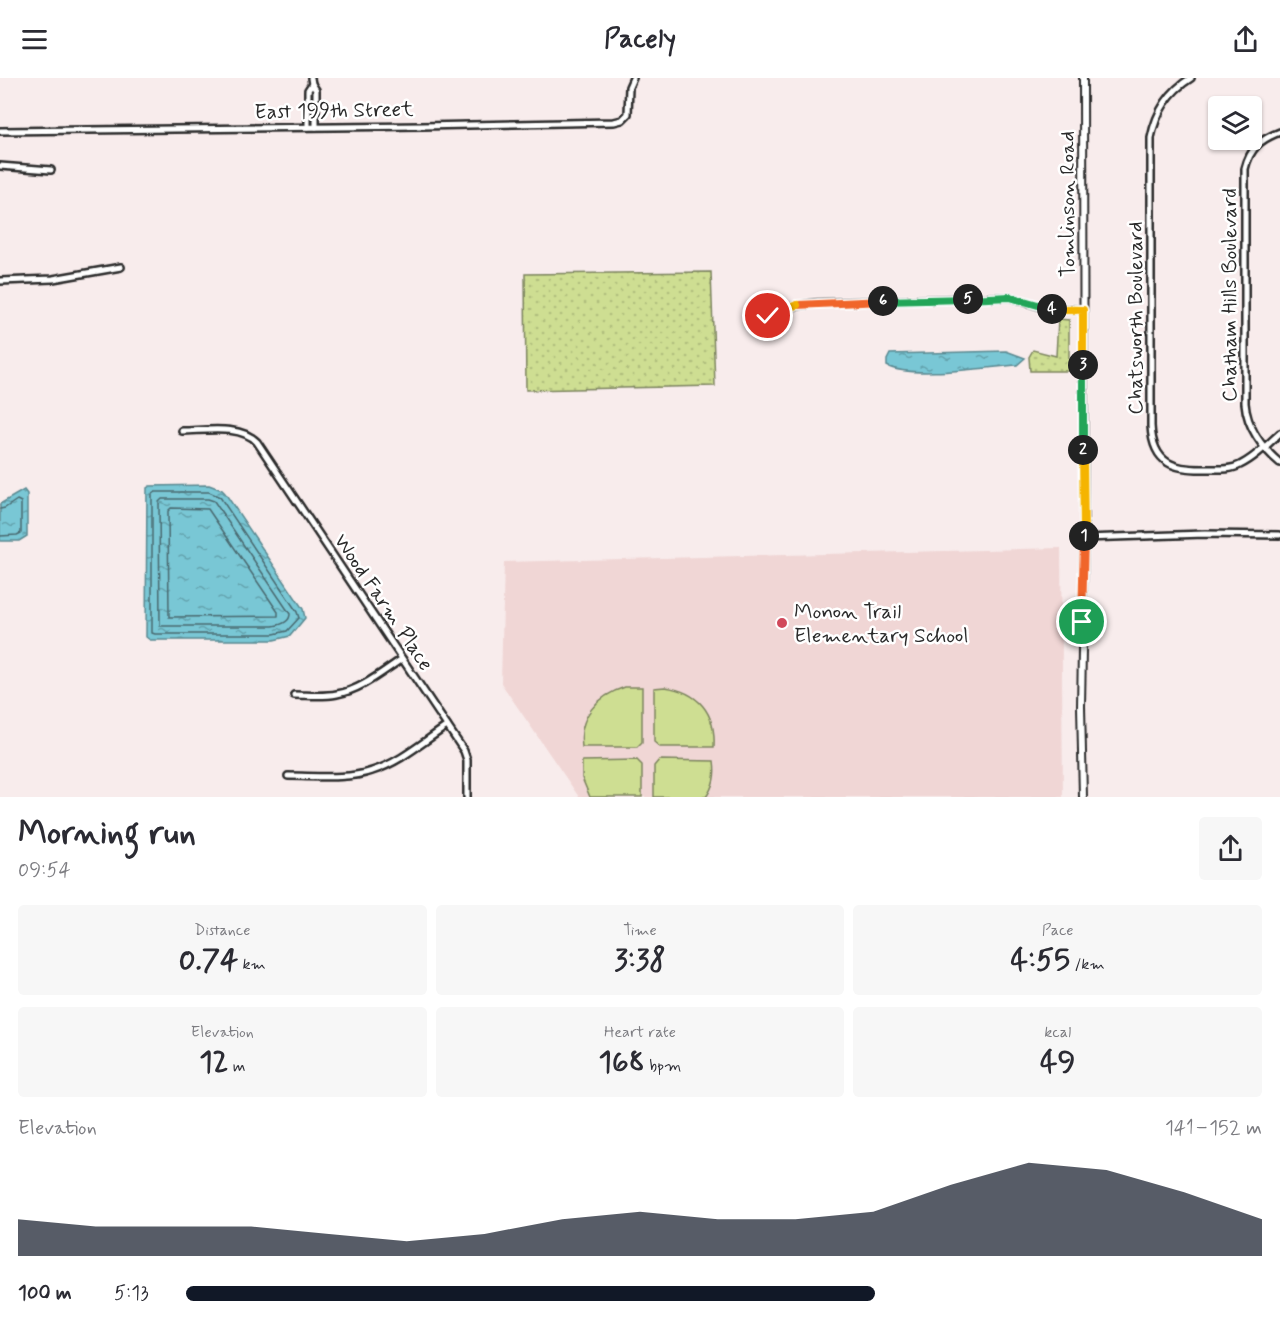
<!DOCTYPE html>
<meta charset="utf-8">
<style>
:root{--surface:#fff;--page:#f7f7f7;--text:#2b2b33;--muted:#7c7c81;--accent:#111827}
body{margin:0;font-family:Mynerve,sans-serif;background:var(--page);color:var(--text);height:100vh;display:flex;flex-direction:column;font-size:22px;white-space:nowrap}
*{box-sizing:border-box;margin:0}
p{font-size:20px;color:var(--muted)}
.icon{flex:none;width:33px;height:33px;fill:none;stroke:currentColor;stroke-width:2;stroke-linecap:round;stroke-linejoin:round}
.map{position:relative;height:719px;overflow:hidden}
.side{display:flex;flex-direction:column;background:var(--surface);flex:1}
.side>*{flex:none}
.tools{position:absolute;left:1208px;top:18px;display:grid;gap:12px}
.tools a{display:grid;place-items:center;width:54px;height:54px;border-radius:6px;background:var(--surface);box-shadow:0 2px 4px #0004;font-size:30px}
.pin{position:absolute;display:grid;place-items:center;width:51px;height:51px;color:#fff;margin:-26px;border:3px solid #fff;border-radius:50%;box-shadow:0 2px 6px #0007}
.km{position:absolute;width:30px;height:30px;margin:-15px;border-radius:50%;background:#222;color:#fff;font-size:16px;line-height:30px;text-align:center}
.round{display:grid;place-items:center;flex:none;width:63px;height:63px;border-radius:6px;background:var(--page)}
.summary{display:flex;align-items:center;justify-content:space-between;height:102px;padding:0 18px}
h1{font-size:33px;font-weight:700;line-height:45px}
.stats{display:grid;grid-template-columns:repeat(3,1fr);gap:9px;height:102px;padding:6px 18px}
.stats div{display:grid;align-content:center;border-radius:6px;background:var(--page);text-align:center}
.stats b{font-size:30px;font-weight:700}
.stats small{font-size:16px;font-weight:400}
.stats p{font-size:16px}
.chart{height:168px;padding:12px 18px}
.chart p{display:flex;justify-content:space-between}
.chart svg{width:100%;height:108px;margin-top:6px;fill:var(--accent);opacity:.7}
ul{padding:0 18px;list-style:none;font-size:20px}
li{display:grid;grid-template-columns:96px 72px 1fr;align-items:center;height:45px}
li i{height:15px;border-radius:8px;background:var(--accent)}
header{display:flex;justify-content:space-between;align-items:center;height:78px;padding:0 18px;background:var(--surface);font-size:27px;font-weight:700}
.map>svg:first-child{display:block}
</style>
<header><svg class="icon" aria-label="menu" viewBox="0 0 24 24"><path d="M4 6h16M4 12h16M4 18h16"/></svg>Pacely<svg class="icon" aria-label="share" viewBox="0 0 24 24"><path d="M12 15V3M7 8l5-5 5 5M5 13v7h14v-7"/></svg></header>
<div class="map">
<svg width="1280" height="719" viewBox="0 0 1280 719">
<defs>
<pattern id="park-dots" width="8" height="8" patternUnits="userSpaceOnUse" patternTransform="scale(1.5)"><rect width="8" height="8" fill="#cede92"/><path d="M2 2h.1M6 6h.1" fill="none" stroke="#b1bf7e" stroke-width="1.8" stroke-linecap="round"/></pattern>
<pattern id="water-ripples" width="26" height="14" patternUnits="userSpaceOnUse" patternTransform="scale(1.5)"><rect width="26" height="14" fill="#79c7d5"/><path d="M2 4q2-2 4 0t4 0M15 11q2-2 4 0t4 0" fill="none" stroke="#63a2ad"/></pattern>
</defs>
<rect width="100%" height="100%" fill="#f8ecec"/>
<filter id="ink" filterUnits="userSpaceOnUse"><feTurbulence type="fractalNoise" baseFrequency=".0167" numOctaves="2"/><feDisplacementMap in="SourceGraphic" scale="12" xChannelSelector="R" yChannelSelector="G"/><feConvolveMatrix kernelMatrix="1 2 1 2 8 2 1 2 1" color-interpolation-filters="sRGB"/></filter>
<g filter="url(#ink)">
<path fill="#f0d6d5" d="M1061,470L1063,719H579L501,605L504,484Z"/>
<g fill="#cede92" stroke="#7c845e" stroke-width="1.5">
<path d="M625,609H642V664L637,669H582C578,639 597,618 625,609Z"/>
<path d="M665,609C698,614 716,634 714,669H660L654,664V610Z"/>
<path d="M637,682L642,687V719H590L582,700V683Z"/>
<path d="M659,682L714,683C716,696 714,708 706,719H654V688Z"/>
</g>
<g fill="url(#park-dots)" stroke="#7c845e" stroke-width="1.5">
<path d="M711,194L715,308L526,312L525,196Z"/>
<path d="M1058,241L1069,242V293H1030L1029,279L1033,272L1056,278Z"/>
</g>
<g fill="url(#water-ripples)" stroke="#5a8991" stroke-width="1.5">
<path d="M1006,273L1025,280L1017,287C988,289 911,301 887,288V282L890,276Z"/>
<path d="M209,407L222,412L225,415L303,531L305,540L290,558L274,562H150L146,559L147,410L150,408Z"/>
<path d="M24,412L27,416V458L19,463H0V426Z"/>
</g>
<g fill="none" stroke-linecap="round" stroke-linejoin="round">
<g stroke="#4a696f" stroke-width="1.5">
<path d="M209,414L220,419L297,534L299,540L287,553L274,556H155L152,555V416L155,414Z"/>
<path d="M162,421H208L214,423L290,536C290,544 280,547 273,548H160L159,424Z"/>
<path d="M171,430L208,431L278,534V538L169,539L168,433Z"/>
<path d="M0,431L5,430L17,422L21,424V455L17,457L0,458"/>
</g>
<g stroke="#2b2b2b" stroke-width="10">
<g id="minor">
<path d="M311,0L312,6L316,12V49"/>
<path d="M1191,0C1168,14 1156,35 1151,60V348C1153,387 1175,392 1208,391C1219,391 1231,392 1240,387C1255,380 1268,366 1280,355"/>
<path d="M308,49V12L312,6"/>
<path d="M0,53L422,48L614,44L622,42L628,36L629,9L633,0"/>
<path d="M1280,54C1261,61 1250,70 1245,91V325C1247,349 1262,370 1280,385"/>
<path d="M0,88L51,92"/>
<path d="M0,203L53,201L121,189"/>
<path d="M755,246L790,229L815,225L1010,219L1045,230L1083,232"/>
<path d="M182,353C205,353 240,346 257,364L464,673L467,682V719"/>
<path d="M1084,460L1205,456L1280,457"/>
<path d="M294,617C308,617 323,619 337,616C361,612 382,594 402,581"/>
<path d="M288,698C315,698 346,702 372,693C399,685 423,664 447,648"/>
</g>
</g>
<g stroke="#2b2b2b" stroke-width="10">
<path id="tertiary" d="M1083,0L1084,460L1081,628L1083,719"/>
</g>
<use href="#minor" stroke="#fff" stroke-width="5"/>
<use href="#tertiary" stroke="#fff" stroke-width="6"/>
</g>
</g>
<g fill="none" stroke-linecap="round" stroke-linejoin="round" filter="url(#ink)">
<g stroke="#fff" stroke-width="12">
<path id="split-1" d="M1082,544L1084,458"/>
</g>
<g stroke="#fff" stroke-width="12">
<path id="split-2" d="M1083,372L1084,458"/>
</g>
<g stroke="#fff" stroke-width="12">
<path id="split-3" d="M1083,287V372"/>
</g>
<g stroke="#fff" stroke-width="12">
<path id="split-4" d="M1052,231L1083,232V287"/>
</g>
<g stroke="#fff" stroke-width="12">
<path id="split-5" d="M968,221L1010,219L1052,231"/>
</g>
<g stroke="#fff" stroke-width="12">
<path id="split-6" d="M883,223L968,221"/>
</g>
<g stroke="#fff" stroke-width="12">
<path id="split-7" d="M797,227L883,223"/>
</g>
<g stroke="#fff" stroke-width="12">
<path id="split-8" d="M768,238L797,227"/>
</g>
<use href="#split-1" stroke="#f0652b" stroke-width="8"/>
<use href="#split-2" stroke="#f5b400" stroke-width="8"/>
<use href="#split-3" stroke="#22a559" stroke-width="8"/>
<use href="#split-4" stroke="#f5b400" stroke-width="8"/>
<use href="#split-5" stroke="#22a559" stroke-width="8"/>
<use href="#split-6" stroke="#22a559" stroke-width="8"/>
<use href="#split-7" stroke="#f0652b" stroke-width="8"/>
<use href="#split-8" stroke="#f5b400" stroke-width="8"/>
</g>
<circle fill="#d1495b" stroke="#fff" stroke-width="2" cx="782" cy="545" r="6"/>
<g text-anchor="middle" stroke-width="5" stroke-linejoin="round" paint-order="stroke">
<g font-size="21" fill="#2b2b2b" stroke="#fff">
<text transform="translate(334 32) rotate(-1)" y="7">East 199th Street</text>
<text transform="translate(1067 126) rotate(-90)" y="7">Tomlinson Road</text>
<text transform="translate(1229 217) rotate(-90)" y="7">Chatham Hills Boulevard</text>
<text transform="translate(1135 240) rotate(-90)" y="7">Chatsworth Boulevard</text>
<text transform="translate(384 524) rotate(56)" y="7">Wood Farm Place</text>
</g>
<g font-size="21" fill="#2b2b2b" stroke="#fff" text-anchor="start">
<text x="794" y="540">Monon Trail<tspan x="794" dy="24">Elementary School</tspan></text>
</g>
</g>
</svg>
<div class="tools">
<a><svg class="icon" aria-label="layers" viewBox="0 0 24 24"><path d="M12 4l9 5-9 5-9-5zM3 14l9 5 9-5"/></svg></a>
</div>
<div class="pin" style="left:1082px;top:544px;background:#1e9e55"><svg class="icon" aria-label="arrive" viewBox="0 0 24 24"><path d="M6 21V4h12l-3 4 3 4H6"/></svg></div>
<div class="pin" style="left:768px;top:238px;background:#d93025"><svg class="icon" aria-label="check" viewBox="0 0 24 24"><path d="M5 12l5 5 9-10"/></svg></div>
<b class="km" style="left:1084px;top:458px">1</b>
<b class="km" style="left:1083px;top:372px">2</b>
<b class="km" style="left:1083px;top:287px">3</b>
<b class="km" style="left:1052px;top:231px">4</b>
<b class="km" style="left:968px;top:221px">5</b>
<b class="km" style="left:883px;top:223px">6</b>
</div>
<section class="side">
<div class="summary"><div><h1>Morning run</h1><p>09:54</p></div><a class="round"><svg class="icon" aria-label="share" viewBox="0 0 24 24"><path d="M12 15V3M7 8l5-5 5 5M5 13v7h14v-7"/></svg></a></div>
<div class="stats">
<div><p>Distance</p><b>0.74<small> km</small></b></div>
<div><p>Time</p><b>3:38</b></div>
<div><p>Pace</p><b>4:55<small> /km</small></b></div>
</div>
<div class="stats">
<div><p>Elevation</p><b>12<small> m</small></b></div>
<div><p>Heart rate</p><b>168<small> bpm</small></b></div>
<div><p>kcal</p><b>49</b></div>
</div>
<div class="chart"><p><span>Elevation</span>141–152 m</p>
<svg viewBox="0 0 160 44" preserveAspectRatio="none"><path d="M0 44V29L10 32L20 32L30 32L40 35L50 38L60 35L70 29L80 26L90 29L100 29L110 26L120 15L130 6L140 9L150 18L160 29V44z"/></svg>
</div>
<ul>
<li><b>100 m</b>5:13<i style="width:64%"></i></li>
</ul>
</section>
